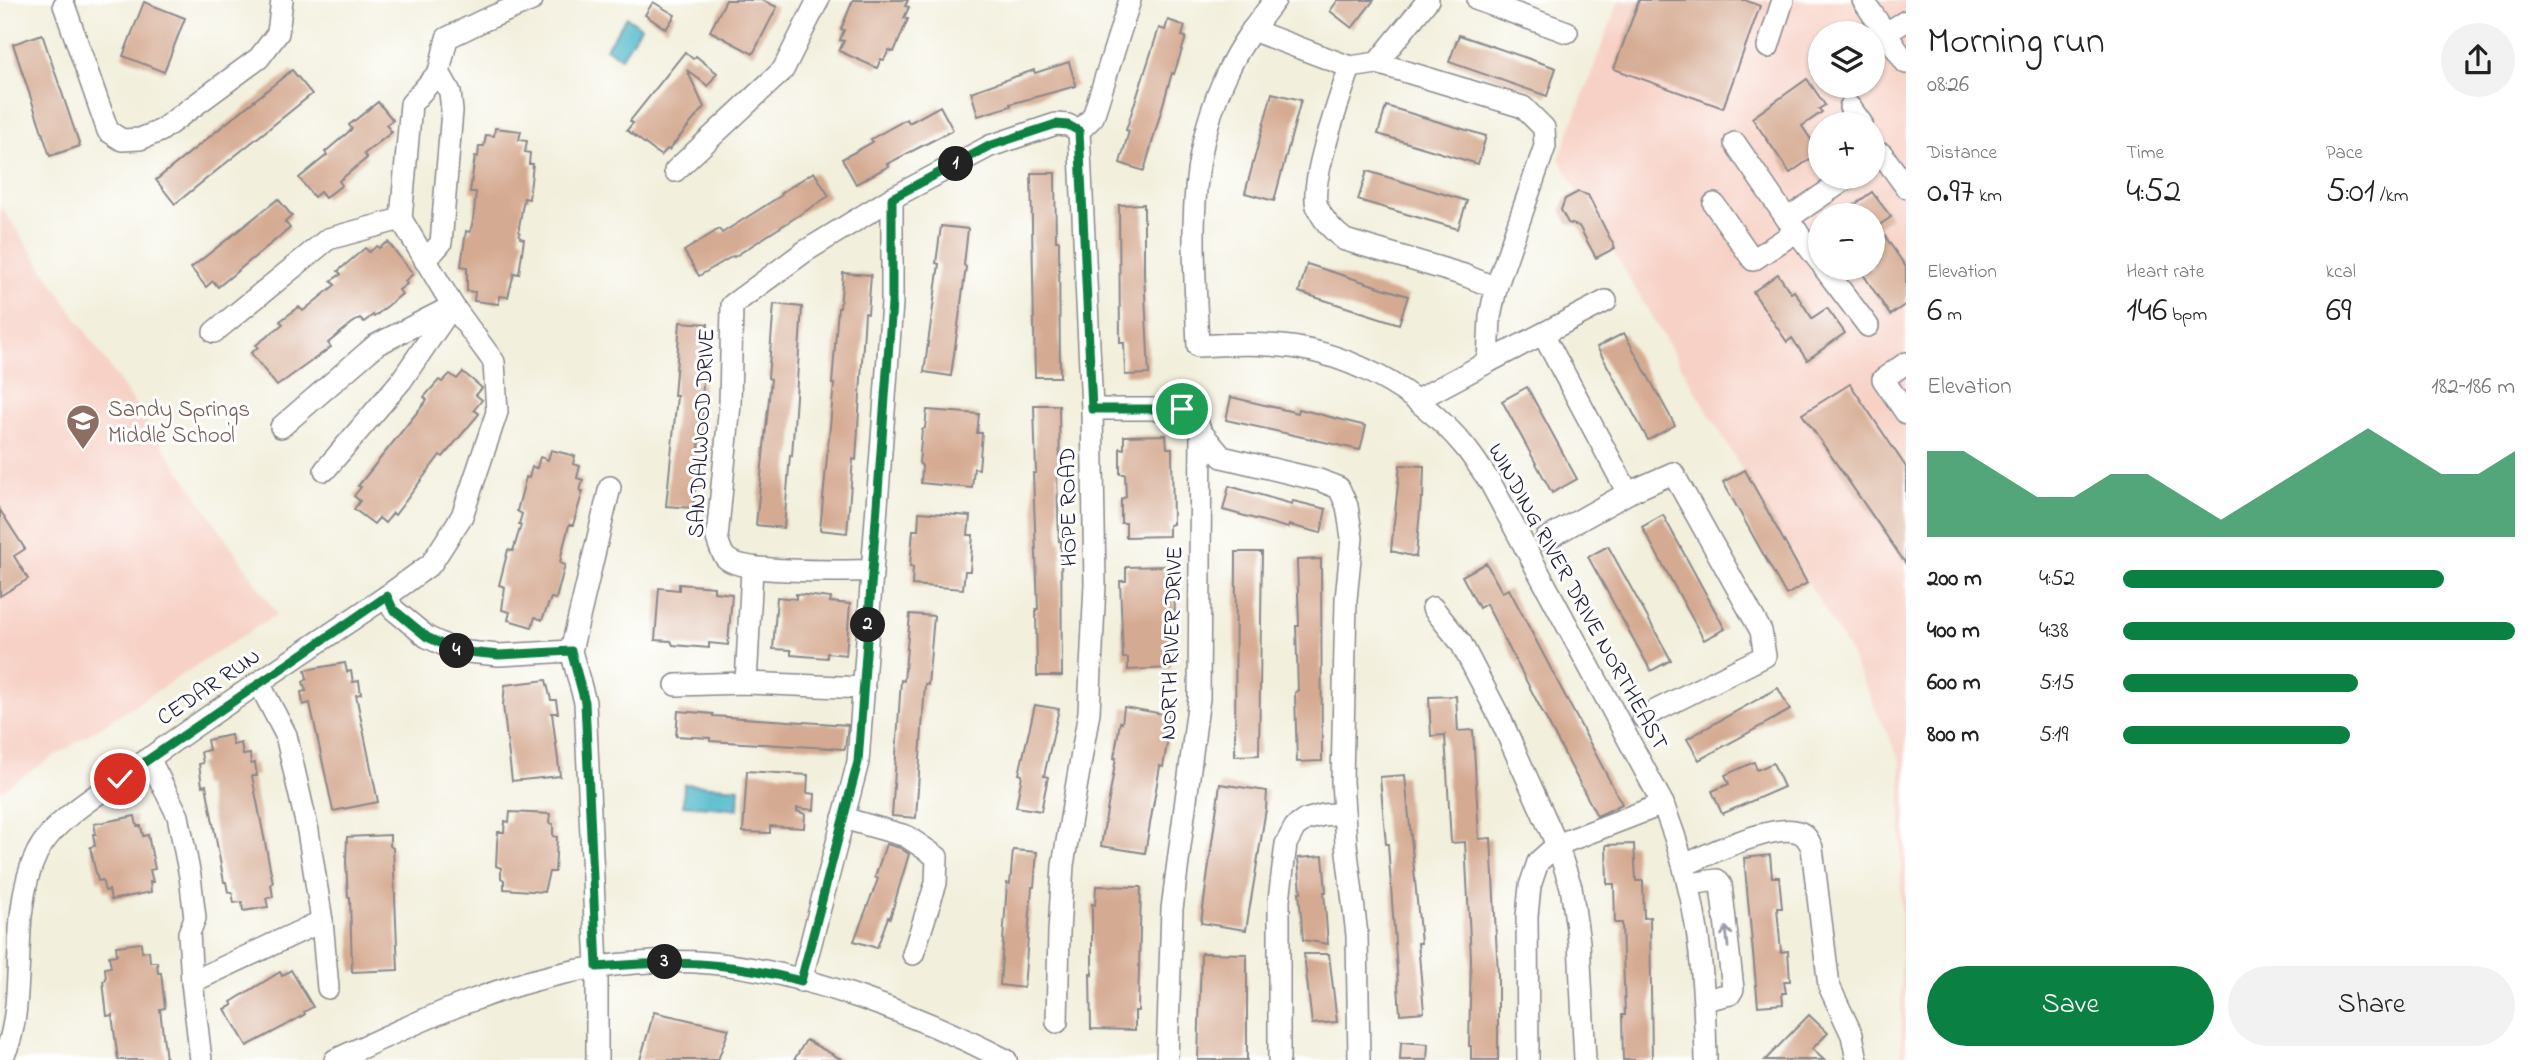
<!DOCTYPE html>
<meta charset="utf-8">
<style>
:root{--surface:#fff;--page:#f2f2f2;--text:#222;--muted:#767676;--accent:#0b8043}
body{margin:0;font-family:"Indie Flower",sans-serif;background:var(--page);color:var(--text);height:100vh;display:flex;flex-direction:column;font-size:26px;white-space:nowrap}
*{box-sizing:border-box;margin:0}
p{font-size:23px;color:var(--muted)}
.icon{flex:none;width:38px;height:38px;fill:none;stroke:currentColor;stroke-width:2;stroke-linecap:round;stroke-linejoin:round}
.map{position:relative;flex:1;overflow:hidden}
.drawer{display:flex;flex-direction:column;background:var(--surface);width:630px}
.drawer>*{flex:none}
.fabs{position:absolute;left:1808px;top:21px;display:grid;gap:14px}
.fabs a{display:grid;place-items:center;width:77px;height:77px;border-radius:50%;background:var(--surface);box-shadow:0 2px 5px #0004;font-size:35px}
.pin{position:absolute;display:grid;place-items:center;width:60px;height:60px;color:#fff;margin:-30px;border:4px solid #fff;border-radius:50%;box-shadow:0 2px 7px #0007}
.km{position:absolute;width:35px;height:35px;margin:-18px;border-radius:50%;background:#222;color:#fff;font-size:19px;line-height:35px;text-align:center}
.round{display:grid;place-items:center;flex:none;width:74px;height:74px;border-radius:37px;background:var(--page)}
.overview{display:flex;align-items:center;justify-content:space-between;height:119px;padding:0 21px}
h1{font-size:38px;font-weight:600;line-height:52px}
.figures{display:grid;grid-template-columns:repeat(3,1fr);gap:10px;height:119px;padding:7px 21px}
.figures div{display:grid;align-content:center}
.figures b{font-size:35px;font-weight:600}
.figures small{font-size:19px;font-weight:400}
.figures p{font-size:19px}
.chart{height:196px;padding:14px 21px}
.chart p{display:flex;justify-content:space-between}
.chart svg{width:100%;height:126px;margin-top:7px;fill:var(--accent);opacity:.7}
.cta{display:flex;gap:14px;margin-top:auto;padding:14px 21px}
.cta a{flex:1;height:80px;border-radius:42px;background:var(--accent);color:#fff;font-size:28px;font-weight:600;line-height:80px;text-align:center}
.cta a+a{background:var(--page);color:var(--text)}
ul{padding:0 21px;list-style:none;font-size:23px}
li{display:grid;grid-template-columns:112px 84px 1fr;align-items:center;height:52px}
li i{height:18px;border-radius:9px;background:var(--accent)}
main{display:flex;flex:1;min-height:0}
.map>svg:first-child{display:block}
</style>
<main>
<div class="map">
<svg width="1906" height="1060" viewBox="0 0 1906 1060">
<rect width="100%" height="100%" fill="#fff"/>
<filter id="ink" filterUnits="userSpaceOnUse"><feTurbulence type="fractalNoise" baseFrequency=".0143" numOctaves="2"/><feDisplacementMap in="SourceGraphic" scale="14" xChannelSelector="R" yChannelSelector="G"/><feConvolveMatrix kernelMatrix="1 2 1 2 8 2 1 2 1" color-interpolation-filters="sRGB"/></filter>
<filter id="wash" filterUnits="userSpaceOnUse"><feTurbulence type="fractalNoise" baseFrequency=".00686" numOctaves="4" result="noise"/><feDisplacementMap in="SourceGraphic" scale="28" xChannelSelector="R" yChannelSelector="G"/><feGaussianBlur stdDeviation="1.57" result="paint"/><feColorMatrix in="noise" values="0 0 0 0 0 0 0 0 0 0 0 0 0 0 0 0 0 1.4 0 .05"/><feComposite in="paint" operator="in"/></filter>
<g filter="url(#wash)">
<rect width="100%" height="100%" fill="#f2efdc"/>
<g fill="#f7d1c6" fill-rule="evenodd">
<path d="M1619,0H1906V1060H1901V763L1847,648L1559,159ZM1820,33H1872V86H1820ZM1820,124H1872V177H1820ZM1820,215H1872V268H1820Z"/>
<path d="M0,205L277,614L0,791Z"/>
</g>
<g fill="#4db7ca" stroke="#386c82" stroke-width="2">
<path d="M627,17L641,27L621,58L606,48Z"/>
<path d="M684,784L739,788L738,809L683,805Z"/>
</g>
<g id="blocks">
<g fill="#d5aa92">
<path d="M726,0H762L777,7L753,54L710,31Z"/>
<path d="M853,0H908L905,6L909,7L904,18L908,19L894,52L889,50L884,60L881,59L877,68L839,51L844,41L840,40L844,30L841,29Z"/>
<path d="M1338,0H1374L1352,28L1330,11Z"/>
<path d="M1639,0H1745L1760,6L1723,108L1614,69Z"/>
<path d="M144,2L185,18L164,72L123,56Z"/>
<path d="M653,2L675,15L666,29L645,15Z"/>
<path d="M1168,20L1185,26L1182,36L1186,37L1174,74L1172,73L1144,171L1120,163L1129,131L1126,130L1159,28L1165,30Z"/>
<path d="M42,34L80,146L50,156L13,44Z"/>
<path d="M1459,35L1556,68L1547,96L1449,62Z"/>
<path d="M685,52L693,59L696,56L717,73L708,86L687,70L704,107L669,150L667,149L661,156L627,130L633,123L630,121Z"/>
<path d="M1069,62L1076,86L1010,104L1011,106L978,116L971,92L1034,70L1035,73Z"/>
<path d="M292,70L312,94L175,204L156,180Z"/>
<path d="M1807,79L1825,105L1819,109L1822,112L1802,126L1816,147L1813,148L1817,154L1790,173L1752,118Z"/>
<path d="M1272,93L1301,100L1274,201L1245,193Z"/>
<path d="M378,102L393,120L386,125L392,132L364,154L367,158L339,181L342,185L325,198L320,192L314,197L299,178L327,155L325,152L352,129L349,125Z"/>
<path d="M940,106L953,130L887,164L889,166L856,184L842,159L873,142L871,139L907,119L909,123Z"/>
<path d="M1386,106L1486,136L1478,164L1378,134Z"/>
<path d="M495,128L521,131L519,140L527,141L525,152L530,153L529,164H533L529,199L524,198L519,227L520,238L524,239L519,274L514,273L508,297L499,296V304L474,301L475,292L467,291V267L461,266L466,231L470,232L473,221L476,192H470L475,156L478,157L479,146H484L486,135L494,136Z"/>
<path d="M1367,171L1467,201L1458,229L1358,200Z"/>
<path d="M814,172L829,196L734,257L733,256L699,276L684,251L719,229L722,233L782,195L781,193Z"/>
<path d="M1031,173H1055L1056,241H1059L1060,377H1035Z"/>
<path d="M1578,192L1588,195L1615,248L1596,258L1579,226L1568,223L1561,210L1565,199Z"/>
<path d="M1872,192L1891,217L1878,226L1906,267V304L1890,315L1859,268H1872V215H1840Z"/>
<path d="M278,199L292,216L285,222L290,228L218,287L213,281L206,287L191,268Z"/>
<path d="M1144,204V274L1149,374L1125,375L1124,343H1120L1119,205Z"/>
<path d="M941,226L968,229L964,265L966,267L951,376L924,372L939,264L936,263Z"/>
<path d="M388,242L413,274L405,281L407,284L399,290L402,294L374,317L373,315L364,322L360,318L351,324L328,343L331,347L277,386L251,353L258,347L256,345L283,324L280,321L299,307L303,311L335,285L331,281L341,274L338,271L365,248L369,252L377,246L379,248Z"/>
<path d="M1307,264L1408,296L1399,324L1299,292Z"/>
<path d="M843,273L871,275L868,314L865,313L856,460L853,459L847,533L820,530L834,384H832L838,308H840Z"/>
<path d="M1778,274L1791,293L1794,291L1812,318L1827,308L1845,333L1807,360L1792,338L1787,342L1753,292Z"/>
<path d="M774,304L802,307L792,456L790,455L784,528L756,525L771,379L768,378Z"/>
<path d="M680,322L708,324L702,397H704L693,508L666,506L677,396H674Z"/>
<path d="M1624,333L1675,425L1648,440L1597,347Z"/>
<path d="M463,372L482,388L476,395L482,400L474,410L479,414L443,457L440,455L395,515L393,513L385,523L379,518L374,524L354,509L360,501L354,496L361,487L358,486L427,400L424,397L439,380L442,382L450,374L457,379Z"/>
<path d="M1850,384L1906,467V564L1802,414Z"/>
<path d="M1527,387L1577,479L1552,493L1502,401Z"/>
<path d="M1231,397L1298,413L1299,409L1366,426L1360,450L1226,420Z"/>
<path d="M1034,405H1059L1060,474L1057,475L1059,541H1061L1062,676H1037L1036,609H1038L1033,473H1036Z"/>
<path d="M927,410L979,414L977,433H982L979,469L974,468L972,488L921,483L922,466L919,463L922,430L925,428Z"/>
<path d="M1166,435L1167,448H1172L1173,524L1169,525V536L1126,537V523H1121V499L1126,497L1125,474H1120V448L1124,449V436Z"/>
<path d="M551,450L575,456L573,464L580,466L577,478L583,480L580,491H583L573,525H569L562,552L560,563L565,565L556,599L551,598L542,620L535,617L532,627L508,620L510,612L502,610L505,587L499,585L508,550L513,551L521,525L519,524L522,514L517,511L526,477L529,478L532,467L537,468L540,457L548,460Z"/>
<path d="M1400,465L1424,466L1423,498H1421L1416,557L1391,551Z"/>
<path d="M1745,470L1807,583L1786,595L1723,482Z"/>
<path d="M1229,486L1292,504L1293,501L1326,509L1321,533L1289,525L1288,528L1223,510Z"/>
<path d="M0,510L25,549L14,556L28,579L0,596Z"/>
<path d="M919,512L970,516L968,535H973L970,571H965L963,589L912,585L913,567L910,566L913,530H918Z"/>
<path d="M1663,515L1725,629L1704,640L1642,527Z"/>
<path d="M1608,546L1671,660L1651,671L1588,557Z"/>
<path d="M1236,552H1262L1259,755L1235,756Z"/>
<path d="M1321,559L1322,761L1297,762L1295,693L1298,690L1296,626H1299L1297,560Z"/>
<path d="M1486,563L1502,592L1509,589L1622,804L1608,811L1597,816L1486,604L1479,608L1462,576Z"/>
<path d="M1168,566L1169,579H1174L1176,656H1170L1171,668L1128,670V658H1123L1120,581H1126V567Z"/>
<path d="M679,584L714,587V592L732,594L728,645L709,643V648L673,645L671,641L655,640L659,588L679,590Z"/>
<path d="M796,594L831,598L830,602L850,604L846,655L827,653V658L791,655V650L773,649L777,597L796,599Z"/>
<path d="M910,614L934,616L928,685L925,684L916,818L892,816L901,680L904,681Z"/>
<path d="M345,663L347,672L351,671L353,682L359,681L361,694L356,695L378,802L333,811L310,703L303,705L301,692L306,691L303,682L307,679L305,670Z"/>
<path d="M546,680L551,700H556L558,713H552L560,776L512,781L503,705L505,685Z"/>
<path d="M1778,688L1790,710L1699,760L1687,739Z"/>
<path d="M1456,696L1458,731L1473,730L1479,839L1491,838L1498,975V1060H1471V1046H1469L1471,958L1465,842L1451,843L1445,735L1431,736L1429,697Z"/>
<path d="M1035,705L1059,709L1044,776L1048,777L1041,811L1016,807L1022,775L1019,774Z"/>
<path d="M1124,707L1169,715L1165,731L1169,732L1163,767L1160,766L1145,853L1101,846L1116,758H1114L1120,722L1122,723Z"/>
<path d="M678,711L713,714V716L848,725L845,749L710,741V738L676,736Z"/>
<path d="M231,735L233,745L241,743L243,755L250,754L251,764L255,763L257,776H252L273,883L271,884L273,897L266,898L268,907L243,911L242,902L234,903L232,892H228L226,882H224L206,785L202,786L199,764L203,763L201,752L209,750L207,740Z"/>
<path d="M1754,762L1757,770L1773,763L1784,787L1722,814L1712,791L1729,784L1725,775Z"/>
<path d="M747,771L808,775L807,793L815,794L814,810L797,808V811L805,814L804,828L770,826V833L743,832Z"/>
<path d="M1405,775L1421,943H1418L1424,1012L1400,1014L1388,844H1386L1380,777Z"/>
<path d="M1220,784L1267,791L1266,809L1246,930L1201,923Z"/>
<path d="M510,812L550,814L549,823L553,824V836L557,837L555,872H549L544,892L504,889V880L501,878V868L496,866L497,844L498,832H504L505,821L509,822Z"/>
<path d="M135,816L137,826H141L143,836L148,835L155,869L150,870L153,882H150L151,892L111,900L109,890L105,891L102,880L98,881L95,869L90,847L95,846L93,834H96L94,824Z"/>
<path d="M390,835V846L393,848L398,970L352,972L350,897H348L346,862L347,837Z"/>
<path d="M886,844L900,848L909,854L890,918L888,917L877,948L854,941L878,879L875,877Z"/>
<path d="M1634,844L1636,881H1643L1644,918L1650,917L1652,1060H1623L1622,1015H1625L1622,923H1615L1614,884H1607L1606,845Z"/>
<path d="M1013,850L1037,852L1034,887H1032L1024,988L1000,985L1007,883L1010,884Z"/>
<path d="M1770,855L1772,877H1779L1782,908H1777L1781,952L1788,951L1790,981H1784L1786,993H1782L1783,1004L1758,1006L1744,858Z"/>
<path d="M1323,856L1326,892H1324L1328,944L1303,940L1299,892H1301L1298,858Z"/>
<path d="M1096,886L1141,887L1138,1011H1135V1030L1091,1029L1090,974L1092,975V904L1095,905Z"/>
<path d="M141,943L142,952L149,951L150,962H157L158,973H161L165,1008L160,1009L166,1060H118L112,1015L107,1016L103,981L106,980L105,968L111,967L109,956L117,955L116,946Z"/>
<path d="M1201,953L1247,954V1060H1198Z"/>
<path d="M1304,954H1329L1337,1022L1312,1024Z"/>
<path d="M291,970L313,1007L304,1012L305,1014L285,1026L247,1046L225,1009L233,1005L231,1002L280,972L282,976Z"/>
<path d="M654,1012L729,1029L718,1060H640Z"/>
<path d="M1809,1015L1828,1033L1812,1049L1824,1060H1765Z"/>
<path d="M806,1040L843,1060H794Z"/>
<path d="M1401,1042L1428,1044L1427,1060H1400Z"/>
</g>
</g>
</g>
<g filter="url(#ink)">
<use href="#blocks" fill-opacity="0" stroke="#8a888c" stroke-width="2"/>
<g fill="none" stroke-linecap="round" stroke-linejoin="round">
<g stroke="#8a888c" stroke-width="24">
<g id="minor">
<path d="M532,0L482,21L447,38L439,72L411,104L401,219L453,306L494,362L497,412L462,516L431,564L387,596L393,609L427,637L457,651L499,655L571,651"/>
<path d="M1275,0C1259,21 1241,43 1230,67C1183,161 1194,245 1198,346C1221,345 1245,343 1268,345C1344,348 1417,389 1465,447C1474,458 1482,471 1490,482L1663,804C1698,894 1704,964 1706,1060"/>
<path d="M1478,0L1567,32"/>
<path d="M1863,0L1906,63"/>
<path d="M64,5L108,131L122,140L140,139L160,131L259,58L278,33L282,0"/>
<path d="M1252,30L1350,67L1377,63L1428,0"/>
<path d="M1886,33L1906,21"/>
<path d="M1768,47L1783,0"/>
<path d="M1377,63L1523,107L1544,128L1545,146L1496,288"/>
<path d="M1350,67C1341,95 1309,182 1317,206C1323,221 1333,231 1345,240L1464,275L1496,288L1490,317L1488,362L1417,400"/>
<path d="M1850,107L1862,124"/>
<path d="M1735,143L1787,219"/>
<path d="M1872,160L1882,154L1906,187"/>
<path d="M675,171L783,70L818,0"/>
<path d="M1714,204L1753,260L1797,231"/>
<path d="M425,261L441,243L452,111L450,92L439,72"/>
<path d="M1820,262L1787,219L1849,177"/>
<path d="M1824,268L1868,326"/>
<path d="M214,332L328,239L401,219"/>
<path d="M1543,334L1628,493"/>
<path d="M1488,362L1606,301"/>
<path d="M1906,363L1883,379L1906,413"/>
<path d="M1092,409H1182L1196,419L1201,432L1199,698L1172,909L1167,1060"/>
<path d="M281,427L376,345L453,306"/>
<path d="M1201,432L1222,457L1319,480L1339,488L1347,506L1352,538L1346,599L1342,781L1346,844L1357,935L1359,1060"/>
<path d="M325,470L401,381L451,308"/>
<path d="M1546,539L1628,493L1673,473L1761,631L1765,656L1643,717"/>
<path d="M872,571C844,570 743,575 726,558C721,553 719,544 717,538L730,404L732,305L804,252L892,198L990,146L1056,124L1068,125L1079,131"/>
<path d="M1433,608L1461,643L1501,720L1557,845L1571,887L1579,942L1585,1060"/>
<path d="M259,683L286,735L308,831L322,921L328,988"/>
<path d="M746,683L752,569"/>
<path d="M676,685L746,683L864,688"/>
<path d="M149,758L178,816L190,876L195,918L189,933L192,982L201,1060"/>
<path d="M843,818L906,836L937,857L936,883L913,954"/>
<path d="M1685,865C1708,854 1774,823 1798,832C1806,834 1809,841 1812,848L1829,986L1852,1035L1857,1060"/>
<path d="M1690,884L1717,880L1721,885L1733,989L1730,994L1705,1000"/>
<path d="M801,981L858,762L892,303V198"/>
<path d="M192,982L322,921"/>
<path d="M1057,1022L1059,932L1063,865L1089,712L1095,584L1092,409L1079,131L1093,117L1130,0"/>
<path d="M0,1060C23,1034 16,945 22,909C24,891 29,869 37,853C54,819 102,792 133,770C216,710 302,653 387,596"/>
<path d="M335,1060C419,1021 507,979 599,967C636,962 674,960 710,963C804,971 923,1017 1006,1060"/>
<path d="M597,1060V967L585,702L571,651L610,487"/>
<path d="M1279,1060V900L1286,844L1295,827L1305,820L1323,815L1344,813"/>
<path d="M1528,1060L1527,916L1530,886L1538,862L1557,845L1663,804"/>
</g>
</g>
<use href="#minor" stroke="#fff" stroke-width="21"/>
</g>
<defs><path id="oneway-shaft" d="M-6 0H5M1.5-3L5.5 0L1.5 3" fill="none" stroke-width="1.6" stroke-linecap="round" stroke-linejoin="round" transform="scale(1.75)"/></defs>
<use stroke="#9c9ca7" href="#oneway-shaft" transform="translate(1727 937) rotate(-96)"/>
</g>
<g fill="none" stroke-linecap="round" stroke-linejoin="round" filter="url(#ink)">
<g stroke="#fff" stroke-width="14">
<path id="route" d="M120,779L387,596L393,609L427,637L457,651L499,655L571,651L585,702L597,967C674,960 726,961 801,981L858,762L892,303V198L989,146L1056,124L1068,125L1079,131L1092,409H1182"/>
</g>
<use href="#route" stroke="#0b8043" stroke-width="9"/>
</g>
<defs>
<g id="school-pin" transform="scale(1.75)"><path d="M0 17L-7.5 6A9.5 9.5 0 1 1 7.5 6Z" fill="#8d6e63" stroke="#fff"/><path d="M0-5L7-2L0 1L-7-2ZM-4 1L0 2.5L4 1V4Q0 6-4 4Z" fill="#fff"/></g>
</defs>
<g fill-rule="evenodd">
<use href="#school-pin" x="83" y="421"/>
</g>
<g text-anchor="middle" stroke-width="6" stroke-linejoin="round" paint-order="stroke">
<g font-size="23" fill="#785e54" stroke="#fff" text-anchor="start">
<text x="108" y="416">Sandy Springs<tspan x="108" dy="26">Middle School</tspan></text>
</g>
<g font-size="23" fill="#22223b" stroke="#fff">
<text transform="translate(700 433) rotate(-87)" y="8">SANDALWOOD DRIVE</text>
<text transform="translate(1067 507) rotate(-91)" y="8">HOPE ROAD</text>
<text transform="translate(1579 596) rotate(61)" y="8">WINDING RIVER DRIVE NORTHEAST</text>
<text transform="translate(1170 643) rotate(-88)" y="8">NORTH RIVER DRIVE</text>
<text transform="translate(208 686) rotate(-34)" y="8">CEDAR RUN</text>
</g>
</g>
</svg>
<div class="fabs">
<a><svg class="icon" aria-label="layers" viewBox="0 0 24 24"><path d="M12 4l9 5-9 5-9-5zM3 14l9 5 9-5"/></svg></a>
<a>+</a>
<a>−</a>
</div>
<div class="pin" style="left:1182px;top:409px;background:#1e9e55"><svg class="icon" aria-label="arrive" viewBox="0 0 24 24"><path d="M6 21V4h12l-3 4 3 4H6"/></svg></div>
<div class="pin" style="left:120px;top:779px;background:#d93025"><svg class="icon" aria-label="check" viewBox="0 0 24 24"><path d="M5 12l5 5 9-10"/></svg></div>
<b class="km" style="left:956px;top:164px">1</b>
<b class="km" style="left:868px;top:625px">2</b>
<b class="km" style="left:665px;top:962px">3</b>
<b class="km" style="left:457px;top:651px">4</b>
</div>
<section class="drawer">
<div class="overview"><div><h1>Morning run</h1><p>08:26</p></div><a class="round"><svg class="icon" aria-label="share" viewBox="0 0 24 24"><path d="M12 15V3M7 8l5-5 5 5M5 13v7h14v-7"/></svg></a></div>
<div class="figures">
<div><p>Distance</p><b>0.97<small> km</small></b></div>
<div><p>Time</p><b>4:52</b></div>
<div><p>Pace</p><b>5:01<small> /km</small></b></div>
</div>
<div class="figures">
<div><p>Elevation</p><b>6<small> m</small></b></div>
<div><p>Heart rate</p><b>146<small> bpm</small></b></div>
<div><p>kcal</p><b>69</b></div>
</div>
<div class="chart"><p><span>Elevation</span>182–186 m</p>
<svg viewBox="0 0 160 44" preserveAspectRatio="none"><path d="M0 44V14L10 14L20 22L30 30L40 30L50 22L60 22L70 30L80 38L90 30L100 22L110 14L120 6L130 14L140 22L150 22L160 14V44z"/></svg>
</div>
<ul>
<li><b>200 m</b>4:52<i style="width:82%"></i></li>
<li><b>400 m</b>4:38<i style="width:100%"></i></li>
<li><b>600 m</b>5:15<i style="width:60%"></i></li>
<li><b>800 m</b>5:19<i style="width:58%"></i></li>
</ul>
<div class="cta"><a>Save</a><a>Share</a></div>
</section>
</main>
